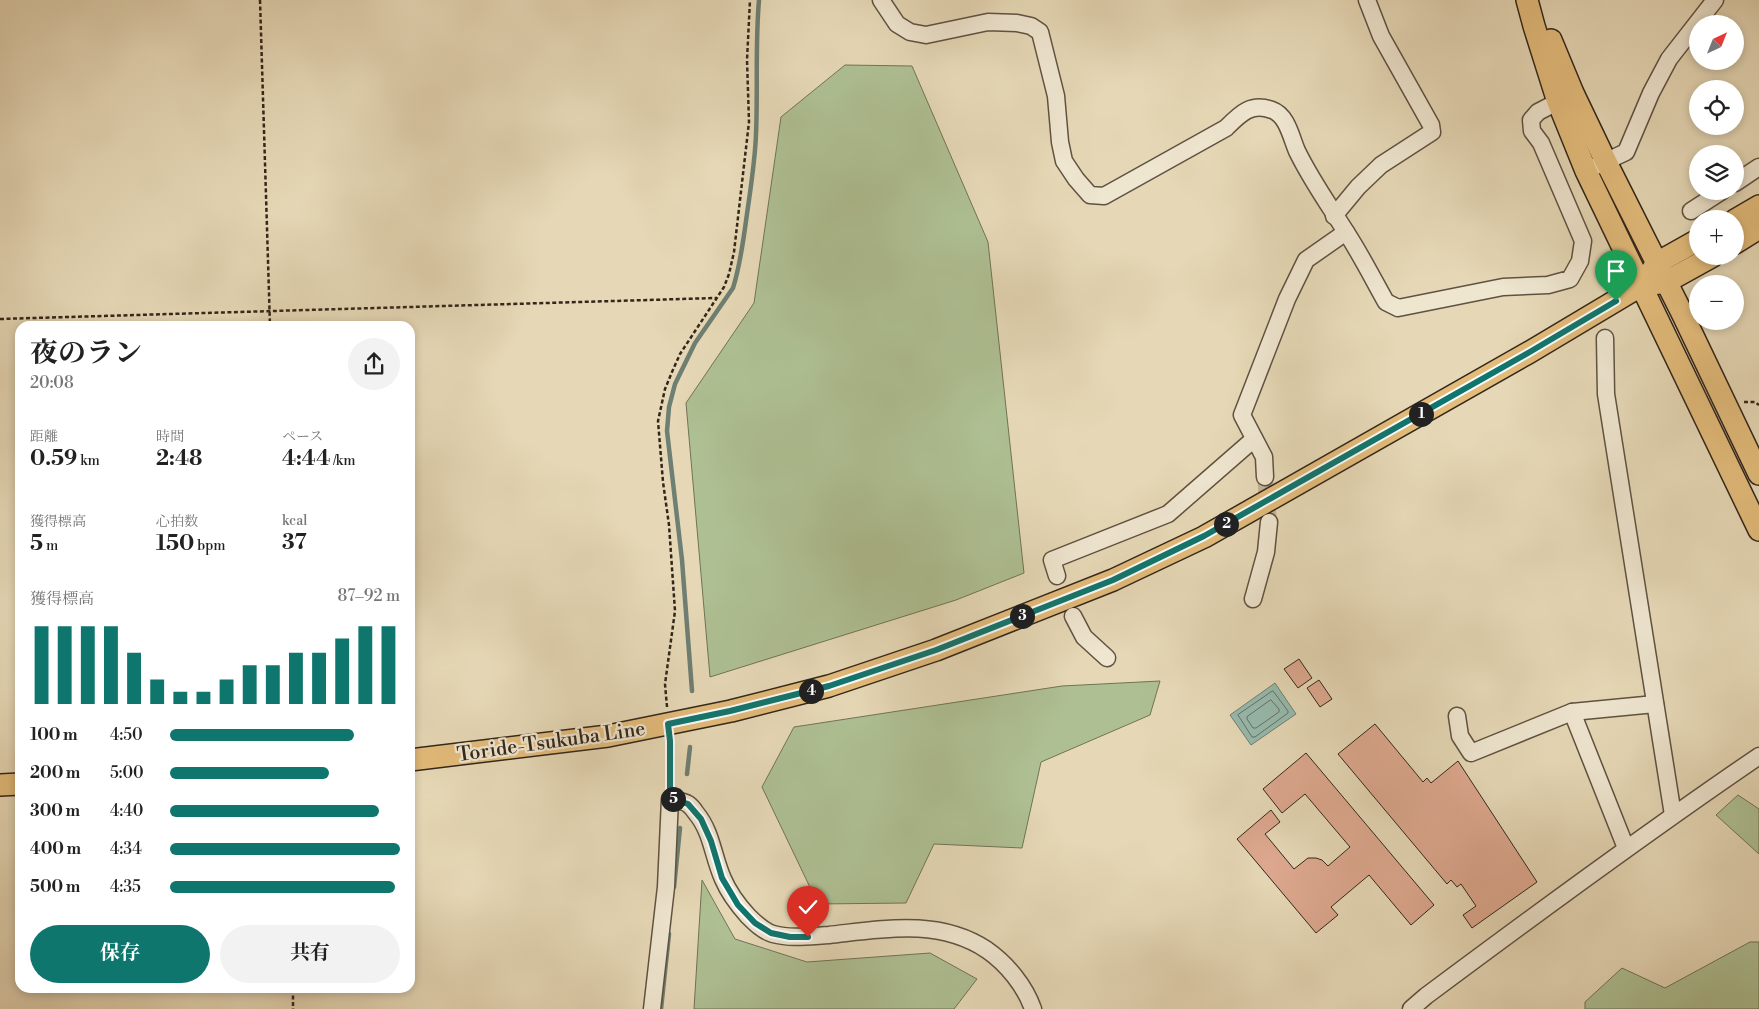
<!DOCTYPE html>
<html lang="ja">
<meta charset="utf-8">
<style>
:root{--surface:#fff;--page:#f2f2f2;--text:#222;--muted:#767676;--accent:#0f766e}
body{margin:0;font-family:"Libre Bodoni","Noto Serif JP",serif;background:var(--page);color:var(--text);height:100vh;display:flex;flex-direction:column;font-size:19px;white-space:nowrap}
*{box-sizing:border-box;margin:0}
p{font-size:16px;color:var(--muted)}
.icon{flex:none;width:28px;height:28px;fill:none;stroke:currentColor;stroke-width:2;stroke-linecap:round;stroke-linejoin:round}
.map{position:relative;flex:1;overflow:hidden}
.side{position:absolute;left:15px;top:321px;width:400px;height:672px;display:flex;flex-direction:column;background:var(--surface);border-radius:15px;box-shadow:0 2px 8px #0003}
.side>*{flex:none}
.needle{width:32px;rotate:43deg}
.controls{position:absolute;left:1689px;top:15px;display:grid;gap:10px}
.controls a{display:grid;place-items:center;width:55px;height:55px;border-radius:50%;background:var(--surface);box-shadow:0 2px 8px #0003;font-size:25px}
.pin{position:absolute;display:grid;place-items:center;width:42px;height:42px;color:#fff;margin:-51px -21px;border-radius:50% 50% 50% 0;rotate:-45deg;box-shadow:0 0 5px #0007}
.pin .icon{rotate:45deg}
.km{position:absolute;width:25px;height:25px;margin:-12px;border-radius:50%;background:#222;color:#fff;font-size:14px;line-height:25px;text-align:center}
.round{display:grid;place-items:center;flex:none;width:52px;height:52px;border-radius:26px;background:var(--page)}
.head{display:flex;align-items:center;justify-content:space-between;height:85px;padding:0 15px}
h1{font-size:28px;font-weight:700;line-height:38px}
.stats{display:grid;grid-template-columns:repeat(3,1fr);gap:8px;height:85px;padding:5px 15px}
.stats div{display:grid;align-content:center}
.stats b{font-size:21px;font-weight:700}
.stats small{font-size:14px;font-weight:400}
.stats p{font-size:14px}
.chart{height:140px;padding:10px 15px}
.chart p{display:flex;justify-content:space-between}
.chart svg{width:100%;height:90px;margin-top:5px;stroke:var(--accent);stroke-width:6}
.cta{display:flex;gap:10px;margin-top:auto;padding:10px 15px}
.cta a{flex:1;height:58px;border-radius:30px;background:var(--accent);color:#fff;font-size:20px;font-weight:700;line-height:58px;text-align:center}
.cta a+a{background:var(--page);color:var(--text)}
ul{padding:0 15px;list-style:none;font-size:16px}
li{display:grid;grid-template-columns:80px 60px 1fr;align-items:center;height:38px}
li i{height:12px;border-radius:6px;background:var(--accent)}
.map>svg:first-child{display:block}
</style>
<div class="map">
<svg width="1759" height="1009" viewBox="0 0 1759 1009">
<rect width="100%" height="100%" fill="#e6d8b6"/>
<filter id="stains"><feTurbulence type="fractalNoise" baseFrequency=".004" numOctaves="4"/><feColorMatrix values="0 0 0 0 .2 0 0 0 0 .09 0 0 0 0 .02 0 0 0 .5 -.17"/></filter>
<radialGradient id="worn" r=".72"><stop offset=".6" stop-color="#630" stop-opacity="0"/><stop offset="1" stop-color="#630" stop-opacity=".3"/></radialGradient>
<g fill="#aec093" stroke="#707357">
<path d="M845,65L912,66L988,242L1024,573L956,600L710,677L686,403L754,303L781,117Z"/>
<path d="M1160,681L1150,715L1041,762L1022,848L934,844L906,903L818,904L762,787L794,727L1062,686Z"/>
<path d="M1738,795L1759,809V854L1716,815Z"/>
<path d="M702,880L735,939L807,962L930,953L977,979L954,1009H694Z"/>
<path d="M1750,942H1759V1009H1585V1002L1622,968L1665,988Z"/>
</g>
<path fill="#96baae" stroke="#6e7f73" d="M1275,683L1296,714L1251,745L1230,715Z"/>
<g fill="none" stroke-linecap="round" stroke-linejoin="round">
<g stroke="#647064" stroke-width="1">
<path d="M1273,691L1288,711V713L1255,737H1252L1238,715Z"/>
<path d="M1271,700L1279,709V712L1256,728H1253L1247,719V717Z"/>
</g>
<g stroke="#6e7f73" stroke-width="4.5">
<path d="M692,691L682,560L667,431L669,407L675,384L695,343L733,288C740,266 743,243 746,221C750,192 755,163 756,134C758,89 755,45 759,0"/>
<path d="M687,774L690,747"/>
<path d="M674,887L680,828"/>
<path d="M661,1009L669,934"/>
</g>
</g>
<g fill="#dda88f" stroke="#32261b">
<path d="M1299,659L1312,678L1298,688L1284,669Z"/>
<path d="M1319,680L1332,699L1320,707L1307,688Z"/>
<path d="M1375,724L1423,782L1427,778L1431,783L1458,761L1537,882L1472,928L1463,915L1476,906L1461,884L1457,887L1451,880L1447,884L1338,754Z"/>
<path d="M1306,753L1434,905L1411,925L1369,875L1331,907L1338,915L1316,933L1237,839L1271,810L1280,822L1265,834L1294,869L1308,858H1316L1322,860L1328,866L1350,847L1305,794L1282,813L1263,789Z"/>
</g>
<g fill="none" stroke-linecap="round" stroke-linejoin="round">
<path stroke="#c2b497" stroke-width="16" stroke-dasharray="16 8" stroke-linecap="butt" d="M1265,477L1269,522"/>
<g stroke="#5f5242" stroke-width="19">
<g id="minor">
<path d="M881,0L897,24L910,32L926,35L988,22L1017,23L1031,26L1040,32L1056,96L1060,142L1064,161L1076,179L1090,195L1104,196L1226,128C1240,114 1251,102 1272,110C1287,115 1291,137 1297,151C1311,180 1329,205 1346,232C1361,255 1373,279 1386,302L1398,308L1503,287L1548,285L1570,279L1580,261L1583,241L1541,143L1532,131L1531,120L1538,112L1567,97"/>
<path d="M1596,166L1626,152L1651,93L1669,59L1715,0"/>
<path d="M1735,183L1759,167"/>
<path d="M1691,211L1722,191"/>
<path d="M1334,216L1358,187L1381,165L1432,132L1431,125L1381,36L1367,0"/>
<path d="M1605,338L1606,394L1673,815"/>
<path d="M1265,477L1264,457L1242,415L1287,299L1306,260L1346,232"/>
<path d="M1057,576L1052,560L1168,514L1254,439"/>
<path d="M1253,599L1266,552L1269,522"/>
<path d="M1073,616L1084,637L1107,658"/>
<path d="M1572,712L1626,848"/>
<path d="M1457,716L1460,736L1471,753L1572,712L1655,704"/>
<path d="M652,1009L666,887L670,799C675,800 684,801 688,804C691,806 694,810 696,813C712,832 713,857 723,879C729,893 738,905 748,916C755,923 763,931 773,934C791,939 811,936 829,935C883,929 939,918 987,950C1007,964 1025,986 1033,1009"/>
<path d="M1411,1009L1426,996C1536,914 1646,833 1759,756"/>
</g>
</g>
<g stroke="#32261b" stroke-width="24">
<g id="major">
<path d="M1527,0L1534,26L1558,102L1586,171L1759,530"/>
<path d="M1551,40L1573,93L1606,162L1683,315L1759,474"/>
<path d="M1735,220L1759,206"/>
<path d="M1735,243L1759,228"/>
<path d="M1652,284L1666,282L1713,256"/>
<path d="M410,760L608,736L731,711L829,686L936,650L1113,580L1204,537L1528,353L1642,285L1657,263L1698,240"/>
<path d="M0,785L20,784"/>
</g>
</g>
<g stroke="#32261b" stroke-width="2.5" stroke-dasharray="4 2.5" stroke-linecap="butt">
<path d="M260,0L270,326"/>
<path d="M0,319L716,298"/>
<path d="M1744,402H1755L1759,405"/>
<path d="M667,707L665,684L675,611L669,525L663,482L658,421L665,389L672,372L680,354L724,287L729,274L734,252L749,122L747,60L750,0"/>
<path d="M669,740L670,785"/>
<path d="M293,989V1009"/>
</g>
<use href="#minor" stroke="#efe6d0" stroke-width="16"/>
<use href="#major" stroke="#e3bc7b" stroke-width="21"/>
</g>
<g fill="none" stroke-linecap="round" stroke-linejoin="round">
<g stroke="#fff" stroke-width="10">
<path id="route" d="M808,937H790L771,933L755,923L738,905L722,878L711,841L701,819L688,804L670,798V741L668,724L730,711L829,686L936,650L1113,580L1204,536L1528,353L1616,301"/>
</g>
<use href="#route" stroke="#0f766e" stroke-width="6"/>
</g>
<g text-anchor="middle" stroke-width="4.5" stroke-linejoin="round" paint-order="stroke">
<g font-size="20" fill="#32261b" stroke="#efe6d0">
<text transform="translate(551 741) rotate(-8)" y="7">Toride-Tsukuba Line</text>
</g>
</g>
<rect width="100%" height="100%" filter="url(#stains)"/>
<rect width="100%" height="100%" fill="url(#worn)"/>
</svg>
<div class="controls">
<a><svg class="needle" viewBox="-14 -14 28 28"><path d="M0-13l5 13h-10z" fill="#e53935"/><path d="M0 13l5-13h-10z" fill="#767676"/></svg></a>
<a><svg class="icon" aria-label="locate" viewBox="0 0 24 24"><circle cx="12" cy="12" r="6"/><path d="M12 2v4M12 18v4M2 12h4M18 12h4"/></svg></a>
<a><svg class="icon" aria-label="layers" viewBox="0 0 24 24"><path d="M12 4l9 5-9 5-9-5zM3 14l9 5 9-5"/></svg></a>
<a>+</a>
<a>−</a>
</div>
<div class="pin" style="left:1616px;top:301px;background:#1e9e55"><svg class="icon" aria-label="arrive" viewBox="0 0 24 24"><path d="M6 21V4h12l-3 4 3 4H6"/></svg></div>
<div class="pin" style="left:808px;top:937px;background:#d93025"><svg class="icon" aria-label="check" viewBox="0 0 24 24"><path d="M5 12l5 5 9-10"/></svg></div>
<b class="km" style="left:1421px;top:414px">1</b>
<b class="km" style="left:1226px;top:524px">2</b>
<b class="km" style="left:1022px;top:616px">3</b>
<b class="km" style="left:811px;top:691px">4</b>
<b class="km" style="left:673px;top:799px">5</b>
<section class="side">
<div class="head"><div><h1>夜のラン</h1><p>20:08</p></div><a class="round"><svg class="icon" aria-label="share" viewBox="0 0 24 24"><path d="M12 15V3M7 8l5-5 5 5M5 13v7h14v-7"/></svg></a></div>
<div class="stats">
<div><p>距離</p><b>0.59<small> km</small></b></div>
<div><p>時間</p><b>2:48</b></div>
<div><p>ペース</p><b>4:44<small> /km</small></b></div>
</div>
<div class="stats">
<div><p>獲得標高</p><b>5<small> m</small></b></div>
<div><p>心拍数</p><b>150<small> bpm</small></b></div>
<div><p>kcal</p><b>37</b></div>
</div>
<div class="chart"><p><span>獲得標高</span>87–92 m</p>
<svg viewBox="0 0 160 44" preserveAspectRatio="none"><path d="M5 44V6M15 44V6M25 44V6M35 44V6M45 44V19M55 44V32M65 44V38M75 44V38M85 44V32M95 44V25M105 44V25M115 44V19M125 44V19M135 44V12M145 44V6M155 44V6"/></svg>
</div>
<ul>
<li><b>100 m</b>4:50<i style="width:80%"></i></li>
<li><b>200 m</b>5:00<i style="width:69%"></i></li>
<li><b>300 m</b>4:40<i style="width:91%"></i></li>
<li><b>400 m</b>4:34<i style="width:100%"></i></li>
<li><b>500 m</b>4:35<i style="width:98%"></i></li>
</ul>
<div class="cta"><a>保存</a><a>共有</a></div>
</section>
</div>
